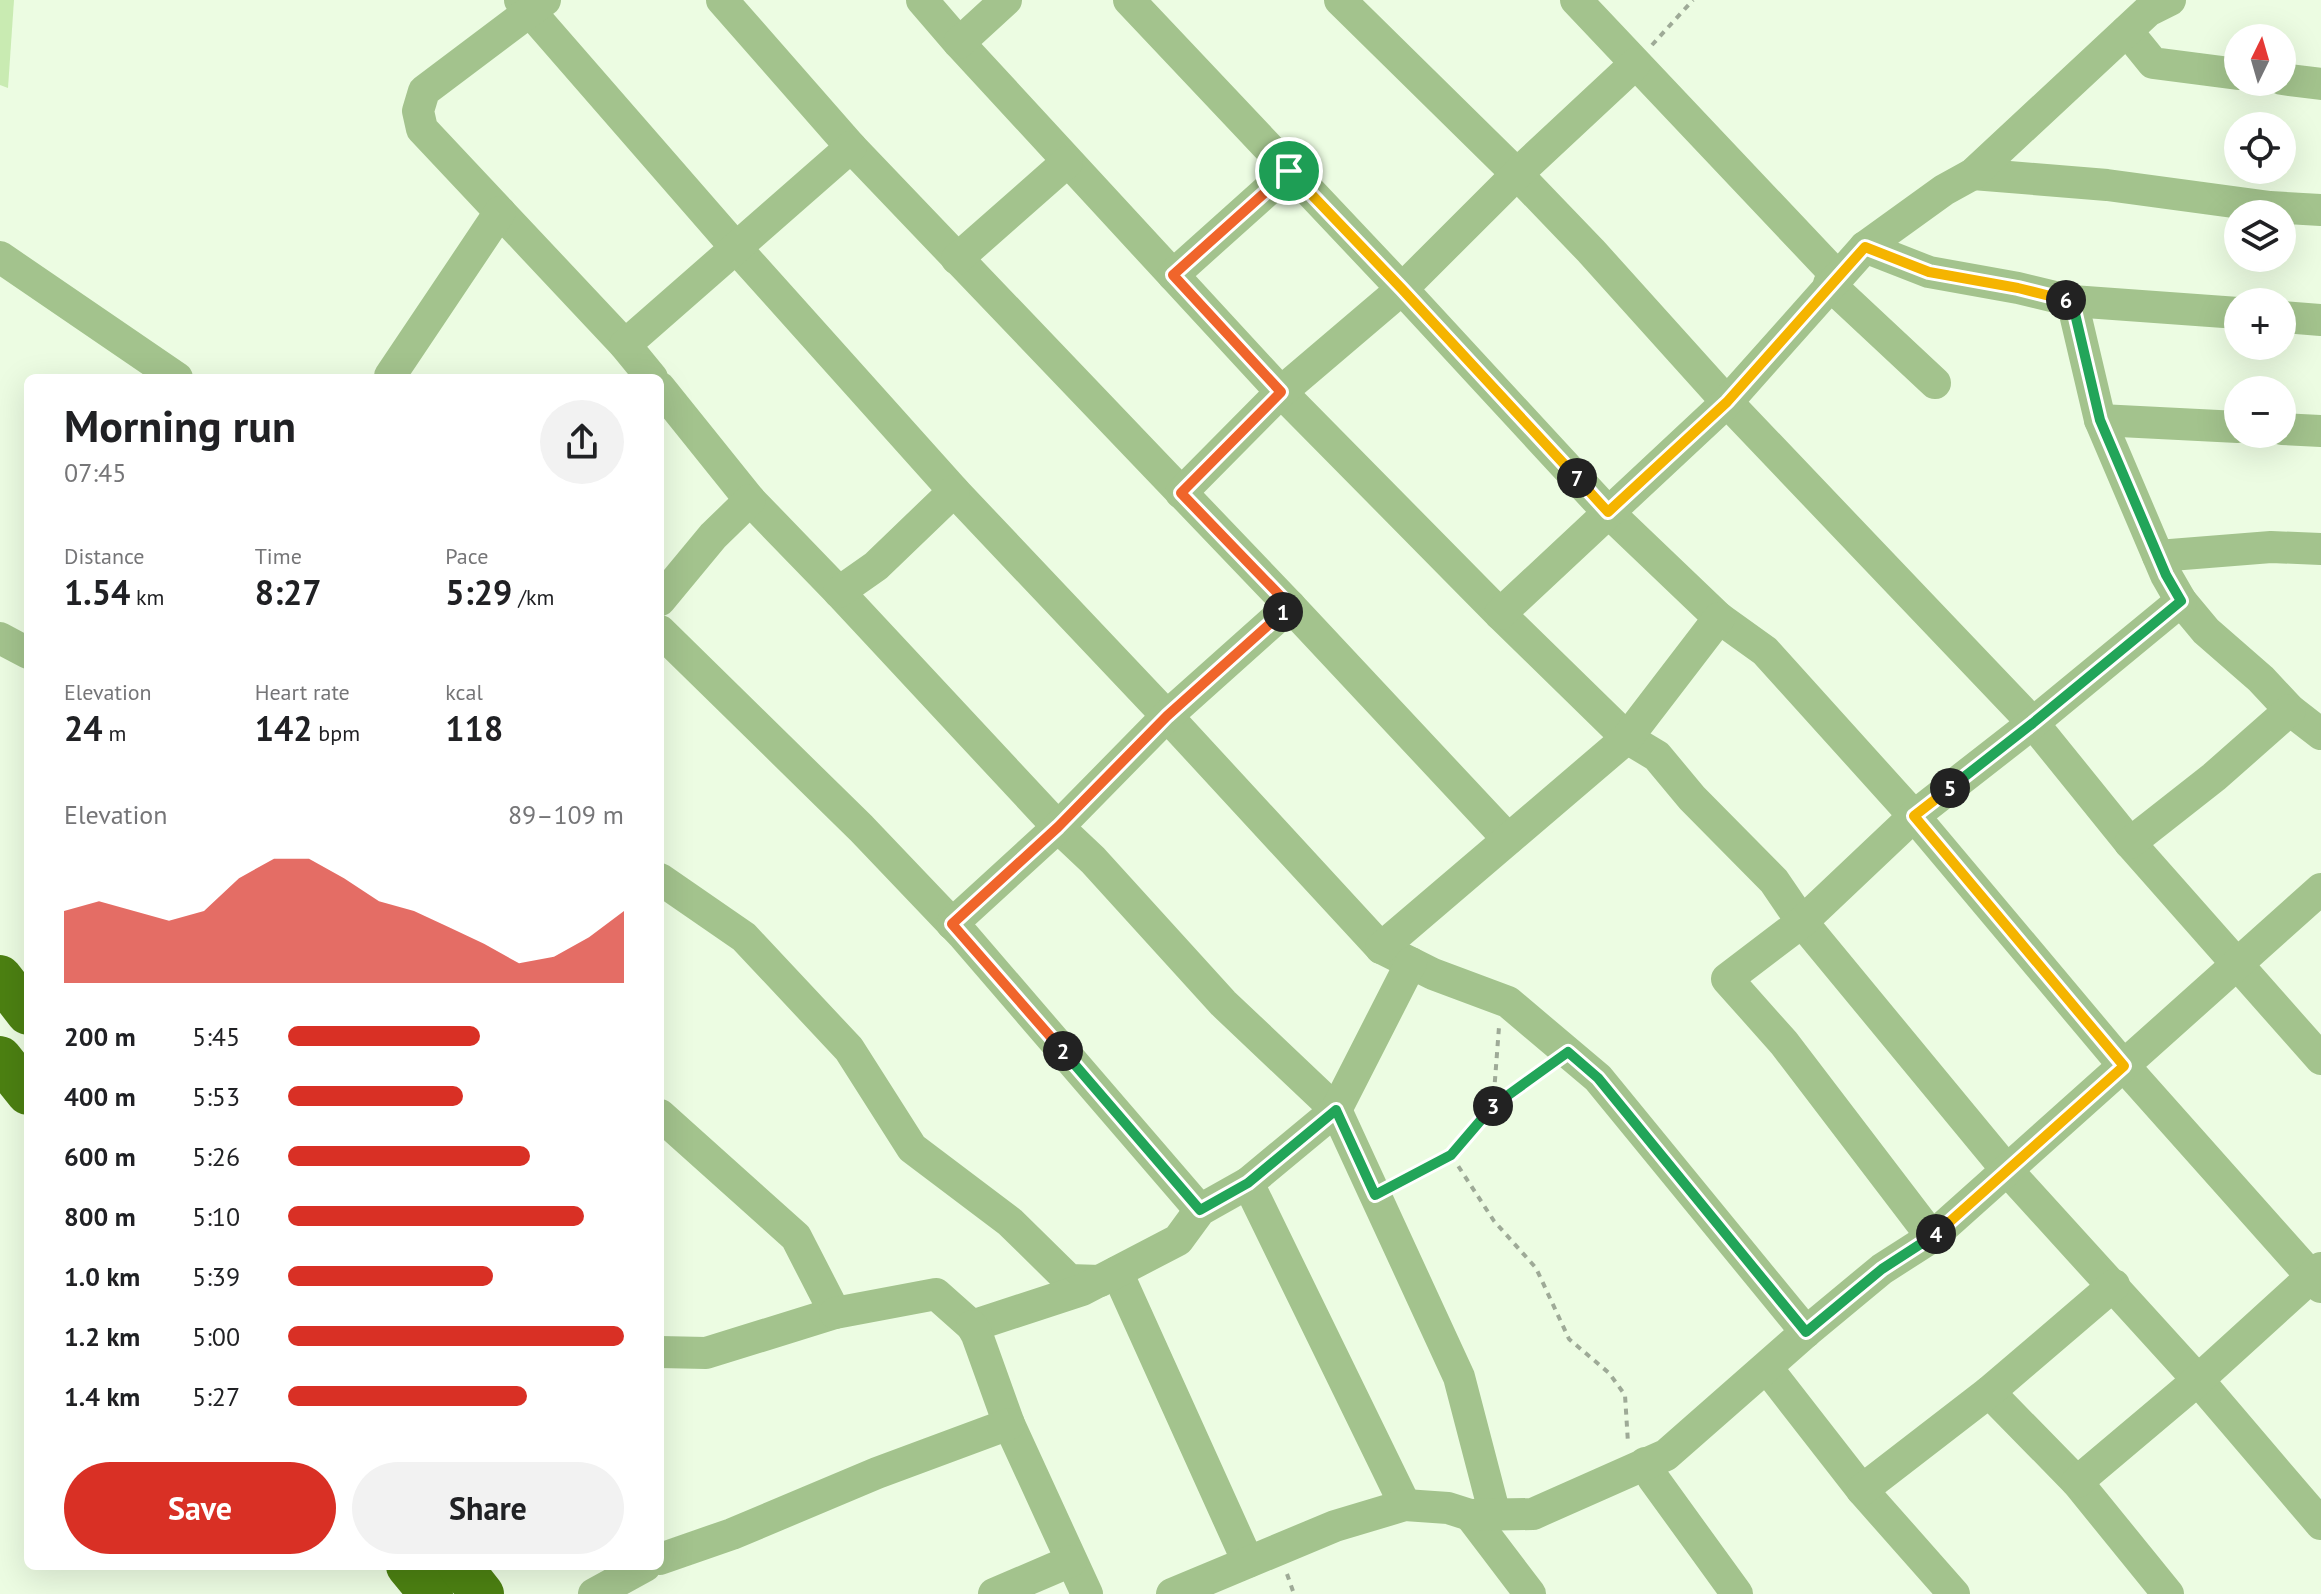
<!DOCTYPE html>
<meta charset="utf-8">
<style>
:root{--surface:#fff;--page:#f2f2f2;--text:#202124;--muted:#757577;--accent:#d93025}
body{margin:0;font-family:"PT Sans",sans-serif;background:var(--page);color:var(--text);height:100vh;display:flex;flex-direction:column;font-size:30px;white-space:nowrap}
*{box-sizing:border-box;margin:0}
p{font-size:26px;color:var(--muted)}
.icon{flex:none;width:44px;height:44px;fill:none;stroke:currentColor;stroke-width:2;stroke-linecap:round;stroke-linejoin:round}
.map{position:relative;flex:1;overflow:hidden}
.side{position:absolute;left:24px;top:374px;width:640px;height:1196px;display:flex;flex-direction:column;background:var(--surface);border-radius:12px;box-shadow:0 8px 32px #0002}
.side>*{flex:none}
.needle{width:52px;rotate:5deg}
.buttons{position:absolute;left:2224px;top:24px;display:grid;gap:16px}
.buttons a{display:grid;place-items:center;width:72px;height:72px;border-radius:50%;background:var(--surface);box-shadow:0 8px 32px #0002;font-size:40px}
.pin{position:absolute;display:grid;place-items:center;width:68px;height:68px;color:#fff;margin:-34px;border:4px solid #fff;border-radius:50%;box-shadow:0 2px 8px #0007}
.km{position:absolute;width:40px;height:40px;margin:-20px;border-radius:50%;background:#222;color:#fff;font-size:22px;line-height:40px;text-align:center}
.round{display:grid;place-items:center;flex:none;width:84px;height:84px;border-radius:42px;background:var(--page)}
.head{display:flex;align-items:center;justify-content:space-between;height:136px;padding:0 40px}
h1{font-size:44px;font-weight:700;line-height:60px}
.figures{display:grid;grid-template-columns:repeat(3,1fr);gap:12px;height:136px;padding:8px 40px}
.figures div{display:grid;align-content:center}
.figures b{font-size:34px;font-weight:700}
.figures small{font-size:22px;font-weight:400}
.figures p{font-size:22px}
.chart{height:224px;padding:16px 40px}
.chart p{display:flex;justify-content:space-between}
.chart svg{width:100%;height:144px;margin-top:8px;fill:var(--accent);opacity:.7}
.action{display:flex;gap:16px;margin-top:auto;padding:16px 40px}
.action a{flex:1;height:92px;border-radius:48px;background:var(--accent);color:#fff;font-size:32px;font-weight:700;line-height:92px;text-align:center}
.action a+a{background:var(--page);color:var(--text)}
ul{padding:0 40px;list-style:none;font-size:26px}
li{display:grid;grid-template-columns:128px 96px 1fr;align-items:center;height:60px}
li i{height:20px;border-radius:10px;background:var(--accent)}
.map>svg:first-child{display:block}
</style>
<div class="map">
<svg width="2321" height="1594" viewBox="0 0 2321 1594">
<rect width="100%" height="100%" fill="#ecfce2"/>
<path fill="#c9ebb2" d="M0,0H14L8,88L0,85Z"/>
<g fill="none" stroke-linecap="round" stroke-linejoin="round">
<g stroke="#9eaa97" stroke-width="4" stroke-dasharray="6 6" stroke-linecap="butt">
<path d="M1652,45L1693,0"/>
<path d="M1547,1068L1493,1106L1451,1155L1494,1221L1536,1268L1569,1339L1609,1373L1625,1395L1628,1443"/>
<path d="M1493,1106L1499,1027"/>
<path d="M1397,1184L1451,1155"/>
<path d="M1287,1574L1294,1594"/>
</g>
<g stroke="#a3c38d" stroke-width="32">
<path d="M520,0L737,249L954,491L1167,716L1381,948L1433,974L1508,1002L1598,1078L1806,1332"/>
<path d="M545,0L424,91L418,111L422,129L625,345L652,378"/>
<path d="M722,0L851,147L1290,606L1508,839"/>
<path d="M922,0L959,43L1281,392L1500,614L1627,738L1657,756L1692,798L1774,881L1802,922L2006,1169L2198,1380L2321,1524"/>
<path d="M1129,0L1402,289L1608,512L1719,618L1765,651L1914,816L2124,1066L2321,1287"/>
<path d="M1340,0L1517,174L1591,251L1727,402L2033,723L2130,843L2321,1059"/>
<path d="M1576,0L1837,276"/>
<path d="M2127,31L2153,63L2238,74"/>
<path d="M959,43L1006,0"/>
<path d="M2282,79L2321,84"/>
<path d="M1973,174L2107,185L2270,207L2321,210"/>
<path d="M1865,247L1929,272L2018,288L2072,301L2100,420L2166,575L2181,601L2206,631L2261,679L2290,710L2321,734"/>
<path d="M0,257L177,378"/>
<path d="M957,259L1067,162"/>
<path d="M1173,275L1289,171"/>
<path d="M1829,284L1935,383"/>
<path d="M2072,301L2238,313"/>
<path d="M2282,317L2321,320"/>
<path d="M625,345L851,147"/>
<path d="M393,378L390,376L500,212"/>
<path d="M660,388L750,500L839,592L1058,827L1093,860L1223,1003L1336,1110L1459,1377L1495,1515"/>
<path d="M2100,420L2238,427"/>
<path d="M2282,429L2321,431"/>
<path d="M1181,493L1281,392L1402,289L1517,174L1635,64"/>
<path d="M2158,556L2271,547L2321,549"/>
<path d="M839,592L876,566L954,491"/>
<path d="M660,600L713,536L750,500"/>
<path d="M1500,614L1727,402L1865,247L1944,190L1973,174L2148,11L2170,0"/>
<path d="M660,631L861,828L964,936L1200,1210"/>
<path d="M0,638L28,653"/>
<path d="M2130,843L2214,777L2290,710"/>
<path d="M660,879L744,937L849,1049L912,1148L1010,1222L1069,1280L1100,1281"/>
<path d="M952,924L1058,827L1167,716L1290,606"/>
<path d="M1381,948L1627,738L1719,618"/>
<path d="M660,1115L796,1237L835,1313L706,1353L660,1352"/>
<path d="M1932,1237L1784,1043L1727,979L1802,922L1914,816L2033,723L2181,601"/>
<path d="M1117,1272L1248,1562"/>
<path d="M835,1313L936,1294L972,1326L1082,1290L1178,1240L1200,1210L1248,1183"/>
<path d="M972,1326L977,1335L1009,1424L1087,1594"/>
<path d="M1767,1368L1862,1490L1954,1594"/>
<path d="M1989,1392L2077,1482L2168,1594"/>
<path d="M1645,1463L1653,1478L1737,1594"/>
<path d="M2077,1482L2198,1380L2321,1268"/>
<path d="M1862,1490L1989,1392L2114,1285"/>
<path d="M1405,1505L1248,1183L1336,1110L1411,963"/>
<path d="M1470,1515L1530,1594"/>
<path d="M660,1559L732,1534L877,1473L1009,1424"/>
<path d="M594,1594L645,1566"/>
<path d="M994,1594L1071,1561"/>
<path d="M1172,1594L1335,1526L1405,1505L1448,1508L1470,1515L1533,1514L1666,1455L1806,1332L1882,1269L1932,1237L2321,889"/>
</g>
<g stroke="#4c8112" stroke-width="44">
<path d="M0,977L28,1013"/>
<path d="M0,1058L28,1093"/>
<path d="M408,1566L431,1594"/>
<path d="M460,1566L482,1594"/>
</g>
</g>
<g fill="none" stroke-linecap="round" stroke-linejoin="round">
<g stroke="#fff" stroke-width="16">
<path id="split-1" d="M1283,612L1290,606L1181,493L1281,392L1173,275L1289,171"/>
</g>
<g stroke="#fff" stroke-width="16">
<path id="split-2" d="M1063,1051L952,924L1058,827L1167,716L1283,612"/>
</g>
<g stroke="#fff" stroke-width="16">
<path id="split-3" d="M1063,1051L1200,1210L1248,1183L1336,1110L1375,1195L1451,1155L1493,1106"/>
</g>
<g stroke="#fff" stroke-width="16">
<path id="split-4" d="M1493,1106L1568,1052L1598,1078L1806,1332L1882,1269L1936,1234"/>
</g>
<g stroke="#fff" stroke-width="16">
<path id="split-5" d="M1936,1234L2124,1066L1914,816L1950,788"/>
</g>
<g stroke="#fff" stroke-width="16">
<path id="split-6" d="M1950,788L2033,723L2181,601L2166,575L2100,420L2072,301L2066,300"/>
</g>
<g stroke="#fff" stroke-width="16">
<path id="split-7" d="M1577,478L1608,512L1727,402L1865,247L1929,272L2018,288L2066,300"/>
</g>
<g stroke="#fff" stroke-width="16">
<path id="split-8" d="M1289,171L1402,289L1577,478"/>
</g>
<use href="#split-1" stroke="#f0652b" stroke-width="10"/>
<use href="#split-2" stroke="#f0652b" stroke-width="10"/>
<use href="#split-3" stroke="#22a559" stroke-width="10"/>
<use href="#split-4" stroke="#22a559" stroke-width="10"/>
<use href="#split-5" stroke="#f5b400" stroke-width="10"/>
<use href="#split-6" stroke="#22a559" stroke-width="10"/>
<use href="#split-7" stroke="#f5b400" stroke-width="10"/>
<use href="#split-8" stroke="#f5b400" stroke-width="10"/>
</g>
</svg>
<div class="buttons">
<a><svg class="needle" viewBox="-14 -14 28 28"><path d="M0-13l5 13h-10z" fill="#e53935"/><path d="M0 13l5-13h-10z" fill="#757577"/></svg></a>
<a><svg class="icon" aria-label="locate" viewBox="0 0 24 24"><circle cx="12" cy="12" r="6"/><path d="M12 2v4M12 18v4M2 12h4M18 12h4"/></svg></a>
<a><svg class="icon" aria-label="layers" viewBox="0 0 24 24"><path d="M12 4l9 5-9 5-9-5zM3 14l9 5 9-5"/></svg></a>
<a>+</a>
<a>−</a>
</div>
<div class="pin" style="left:1289px;top:171px;background:#1e9e55"><svg class="icon" aria-label="arrive" viewBox="0 0 24 24"><path d="M6 21V4h12l-3 4 3 4H6"/></svg></div>
<b class="km" style="left:1283px;top:612px">1</b>
<b class="km" style="left:1063px;top:1051px">2</b>
<b class="km" style="left:1493px;top:1106px">3</b>
<b class="km" style="left:1936px;top:1234px">4</b>
<b class="km" style="left:1950px;top:788px">5</b>
<b class="km" style="left:2066px;top:300px">6</b>
<b class="km" style="left:1577px;top:478px">7</b>
<section class="side">
<div class="head"><div><h1>Morning run</h1><p>07:45</p></div><a class="round"><svg class="icon" aria-label="share" viewBox="0 0 24 24"><path d="M12 15V3M7 8l5-5 5 5M5 13v7h14v-7"/></svg></a></div>
<div class="figures">
<div><p>Distance</p><b>1.54<small> km</small></b></div>
<div><p>Time</p><b>8:27</b></div>
<div><p>Pace</p><b>5:29<small> /km</small></b></div>
</div>
<div class="figures">
<div><p>Elevation</p><b>24<small> m</small></b></div>
<div><p>Heart rate</p><b>142<small> bpm</small></b></div>
<div><p>kcal</p><b>118</b></div>
</div>
<div class="chart"><p><span>Elevation</span>89–109 m</p>
<svg viewBox="0 0 160 44" preserveAspectRatio="none"><path d="M0 44V22L10 19L20 22L30 25L40 22L50 12L60 6L70 6L80 12L90 19L100 22L110 27L120 32L130 38L140 36L150 30L160 22V44z"/></svg>
</div>
<ul>
<li><b>200 m</b>5:45<i style="width:57%"></i></li>
<li><b>400 m</b>5:53<i style="width:52%"></i></li>
<li><b>600 m</b>5:26<i style="width:72%"></i></li>
<li><b>800 m</b>5:10<i style="width:88%"></i></li>
<li><b>1.0 km</b>5:39<i style="width:61%"></i></li>
<li><b>1.2 km</b>5:00<i style="width:100%"></i></li>
<li><b>1.4 km</b>5:27<i style="width:71%"></i></li>
</ul>
<div class="action"><a>Save</a><a>Share</a></div>
</section>
</div>
